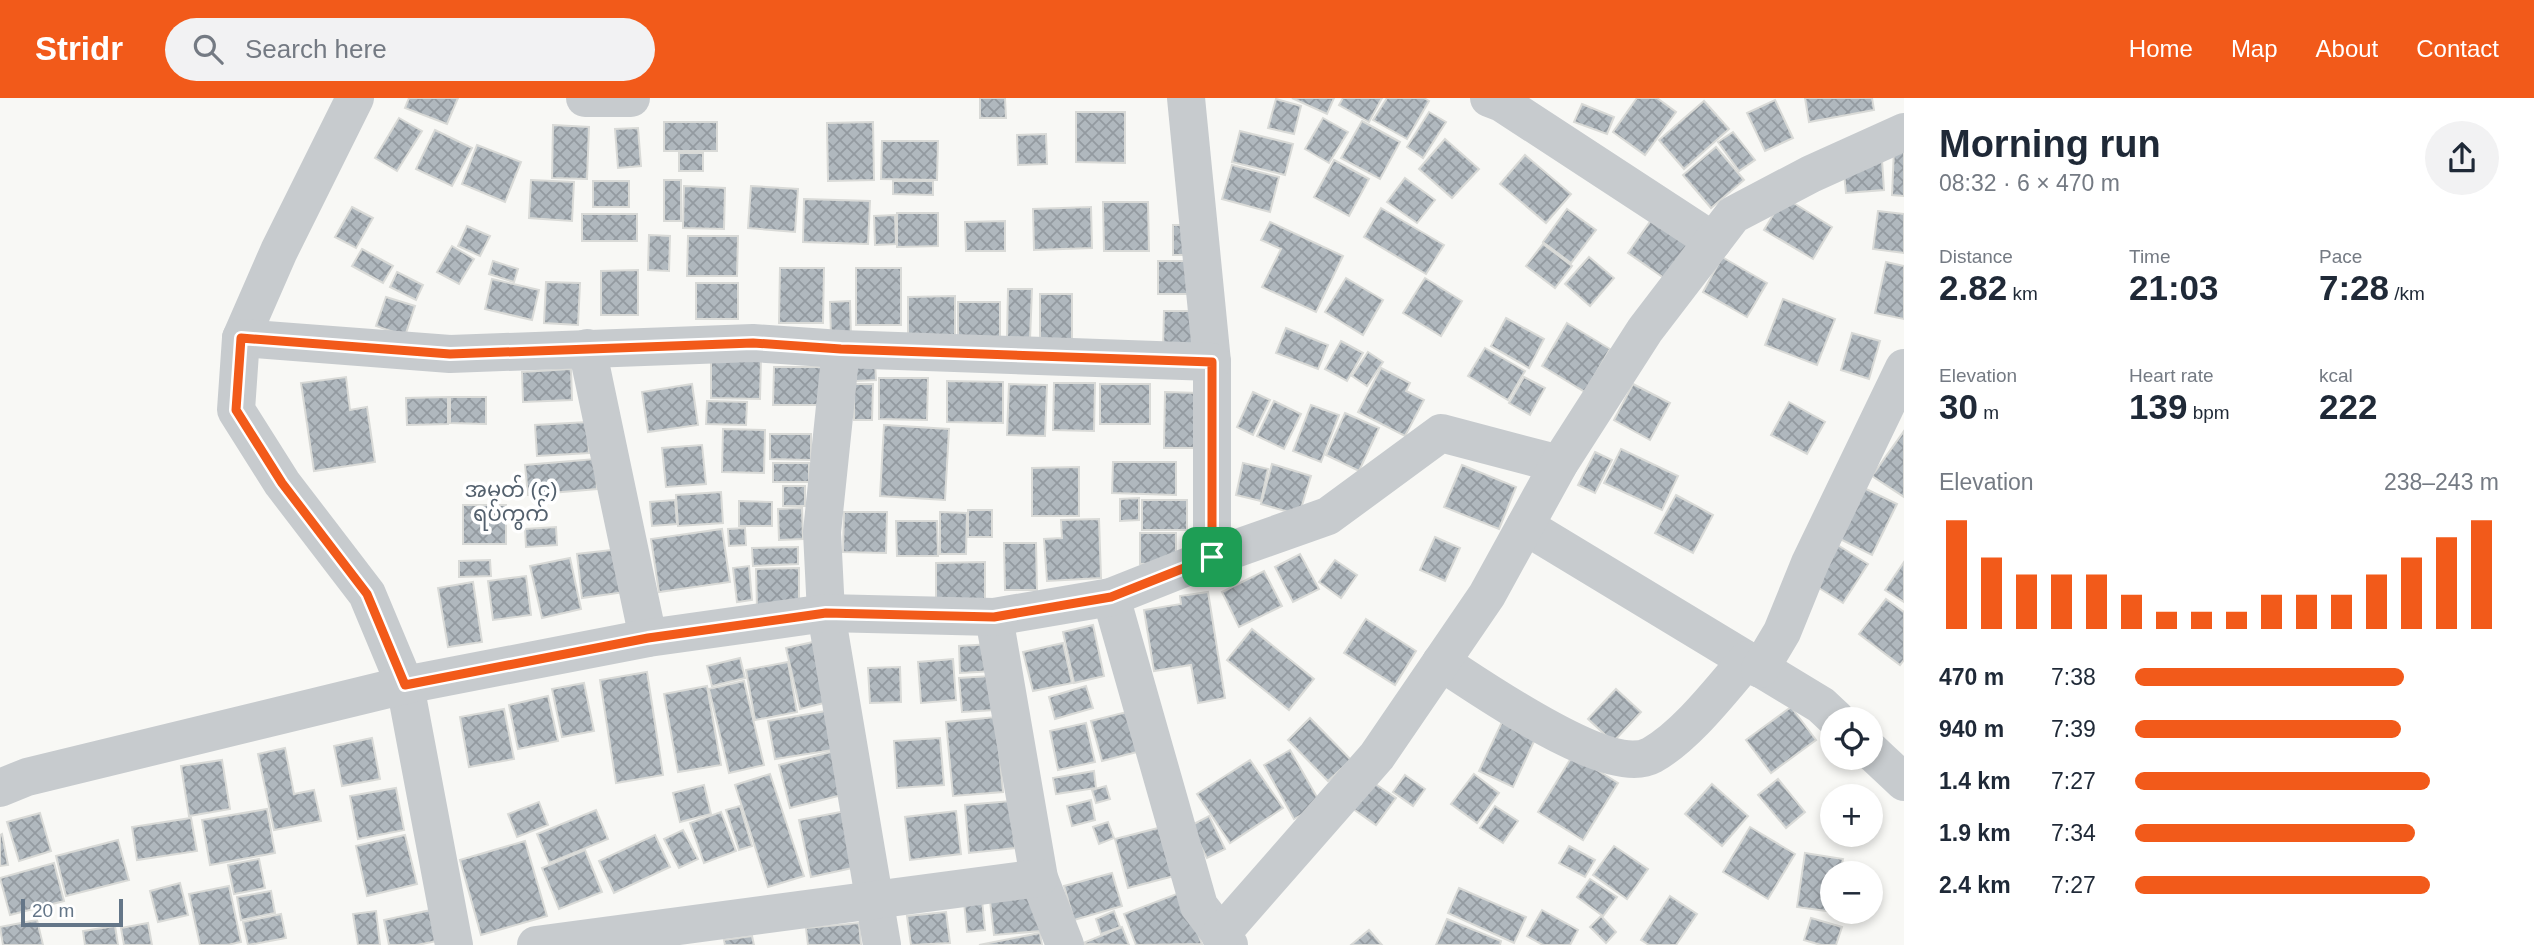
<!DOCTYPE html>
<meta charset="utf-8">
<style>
:root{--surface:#fff;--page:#f2f2f3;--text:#1f2937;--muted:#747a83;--accent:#f25a1a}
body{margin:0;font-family:Helvetica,"Noto Sans Myanmar",sans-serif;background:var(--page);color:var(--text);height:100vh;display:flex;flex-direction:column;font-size:26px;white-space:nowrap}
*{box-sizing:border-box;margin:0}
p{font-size:23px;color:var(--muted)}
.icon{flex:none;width:38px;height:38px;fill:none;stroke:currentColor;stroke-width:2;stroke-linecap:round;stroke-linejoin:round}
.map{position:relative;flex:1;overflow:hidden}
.side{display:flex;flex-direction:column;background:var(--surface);width:630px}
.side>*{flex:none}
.tools{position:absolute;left:1820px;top:609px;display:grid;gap:14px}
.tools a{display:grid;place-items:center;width:63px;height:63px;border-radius:50%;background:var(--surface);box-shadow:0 4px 10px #0003;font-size:35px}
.scale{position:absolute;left:21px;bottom:18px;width:102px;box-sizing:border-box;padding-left:7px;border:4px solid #647688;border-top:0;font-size:19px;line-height:24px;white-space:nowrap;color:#647688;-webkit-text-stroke:5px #fff;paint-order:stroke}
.pin{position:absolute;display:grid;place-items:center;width:60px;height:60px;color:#fff;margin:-30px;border-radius:14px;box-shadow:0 4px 10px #0006}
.round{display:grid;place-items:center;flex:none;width:74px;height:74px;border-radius:37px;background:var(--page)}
.summary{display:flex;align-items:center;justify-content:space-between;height:119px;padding:0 35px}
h1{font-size:38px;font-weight:700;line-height:52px}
.figures{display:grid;grid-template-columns:repeat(3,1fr);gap:10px;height:119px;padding:7px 35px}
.figures div{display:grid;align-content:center}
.figures b{font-size:35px;font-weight:700}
.figures small{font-size:19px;font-weight:400}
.figures p{font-size:19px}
.chart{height:196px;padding:14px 35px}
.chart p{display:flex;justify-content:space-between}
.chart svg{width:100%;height:126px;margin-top:7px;stroke:var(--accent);stroke-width:6}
ul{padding:0 35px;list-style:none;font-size:23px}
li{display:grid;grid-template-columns:112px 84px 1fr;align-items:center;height:52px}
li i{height:18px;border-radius:9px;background:var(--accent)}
header{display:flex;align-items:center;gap:42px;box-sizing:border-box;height:98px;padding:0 35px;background:var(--accent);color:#fff}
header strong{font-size:33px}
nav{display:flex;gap:38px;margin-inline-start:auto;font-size:24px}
.search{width:490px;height:63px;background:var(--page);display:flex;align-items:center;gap:18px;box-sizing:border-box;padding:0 24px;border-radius:38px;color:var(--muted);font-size:26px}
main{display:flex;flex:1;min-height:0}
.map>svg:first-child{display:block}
</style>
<header>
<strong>Stridr</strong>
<div class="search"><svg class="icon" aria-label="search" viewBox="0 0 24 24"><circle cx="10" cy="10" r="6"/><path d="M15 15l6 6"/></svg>Search here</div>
<nav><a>Home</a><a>Map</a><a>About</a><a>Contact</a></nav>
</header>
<main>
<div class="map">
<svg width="1904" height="847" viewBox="0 0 1904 847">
<defs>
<pattern id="building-cross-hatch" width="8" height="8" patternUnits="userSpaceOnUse" patternTransform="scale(1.75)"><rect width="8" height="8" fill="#b0b8be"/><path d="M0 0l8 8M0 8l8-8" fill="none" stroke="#939aa0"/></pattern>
</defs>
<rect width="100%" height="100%" fill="#f8f8f5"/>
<g fill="url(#building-cross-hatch)" stroke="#d9dad7" stroke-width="2">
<path d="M409,0H458L447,26L405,10Z"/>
<path d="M980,0H1005L1006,20H980Z"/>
<path d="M1292,0H1334L1327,16Z"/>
<path d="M1343,0H1382L1369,24L1339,7Z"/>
<path d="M1387,0H1424L1429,3L1407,41L1373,22Z"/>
<path d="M1637,0H1657L1676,14L1645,57L1613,34Z"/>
<path d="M1805,0H1872L1874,12L1809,24Z"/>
<path d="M1276,1L1301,8L1294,36L1268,30Z"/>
<path d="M1775,2L1793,40L1765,53L1747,15Z"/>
<path d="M1704,3L1729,31L1684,71L1659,42Z"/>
<path d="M1582,6L1614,19L1607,36L1574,24Z"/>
<path d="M1076,14H1125V65L1076,64Z"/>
<path d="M1429,14L1446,24L1423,60L1407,49Z"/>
<path d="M399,20L422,33L397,73L375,60Z"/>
<path d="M1323,20L1348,34L1329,65L1305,51Z"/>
<path d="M1362,23L1400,44L1380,81L1341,60Z"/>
<rect x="664" y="24" width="53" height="29"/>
<path d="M873,24L874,82L828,83L827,25Z"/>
<path d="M553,27L589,29L587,81L552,80Z"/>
<path d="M638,30L641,68L618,70L615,31Z"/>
<path d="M435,32L472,50L452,88L416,71Z"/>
<path d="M1240,33L1293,46L1285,77L1232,64Z"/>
<path d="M1733,34L1755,62L1739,73L1718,44Z"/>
<path d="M1046,36L1047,66L1018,67L1017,37Z"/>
<path d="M1445,41L1479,71L1452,100L1419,71Z"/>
<path d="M882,43H938L937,82L881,81Z"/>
<path d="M477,47L521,64L505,104L462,86Z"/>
<path d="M1716,49L1744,82L1711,110L1683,77Z"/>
<path d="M1894,51H1904V98L1892,97Z"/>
<rect x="679" y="55" width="24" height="18"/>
<path d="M1525,57L1571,96L1546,125L1500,86Z"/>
<path d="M1334,62L1369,81L1349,118L1314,99Z"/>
<path d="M1882,62L1884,92L1846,95L1843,65Z"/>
<path d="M1232,67L1279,79L1270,114L1222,101Z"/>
<path d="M1405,80L1435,102L1417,125L1387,104Z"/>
<path d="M531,82L574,84L572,123L529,120Z"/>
<rect x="664" y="82" width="17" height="41"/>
<rect x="593" y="83" width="36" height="26"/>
<path d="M893,83H933V97L893,96Z"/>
<path d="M684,88L725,90L724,131L683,130Z"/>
<path d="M751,88L798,91L795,134L748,130Z"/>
<path d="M1784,99L1832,129L1813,161L1764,132Z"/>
<path d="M804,101L870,103L868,146L803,144Z"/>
<path d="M1103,104H1148L1149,153H1104Z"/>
<path d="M352,109L373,120L356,150L335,139Z"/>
<path d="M1091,109L1092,150L1034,152L1033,111Z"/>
<path d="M1381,110L1444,147L1426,176L1364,139Z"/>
<path d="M1567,111L1596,132L1571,165L1543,144Z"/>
<path d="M1878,113L1904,116V155L1873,151Z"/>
<path d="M897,115H938V148L897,149Z"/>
<rect x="582" y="116" width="55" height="27"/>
<path d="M895,117L896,146L875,147L874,118Z"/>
<path d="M1654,118L1693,146L1667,182L1628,155Z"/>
<path d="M1005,123V153H966L965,124Z"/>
<path d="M1270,124L1343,158L1316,214L1262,189L1281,151L1261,142Z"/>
<rect x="1173" y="127" width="21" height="30"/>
<path d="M467,128L490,138L480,158L458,148Z"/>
<path d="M649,137L670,138L669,173L648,172Z"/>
<path d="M688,138H738L737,178H687Z"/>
<path d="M1543,146L1572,168L1555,190L1526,168Z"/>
<path d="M452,148L474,161L459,186L437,174Z"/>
<path d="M362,151L393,168L383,185L352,168Z"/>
<path d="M1589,159L1614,180L1590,208L1565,186Z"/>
<path d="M1722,159L1767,185L1747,219L1703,194Z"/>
<path d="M493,163L518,171L514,184L489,176Z"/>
<rect x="1158" y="163" width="39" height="33"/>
<path d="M1886,164L1904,168V221L1875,215Z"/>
<path d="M780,170H824L823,225H779Z"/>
<rect x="856" y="170" width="45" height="57"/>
<path d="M638,172V217H601V173Z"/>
<path d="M397,174L423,187L416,202L390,189Z"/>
<path d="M1346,180L1383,202L1363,237L1325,214Z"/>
<path d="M1425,180L1462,203L1441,238L1403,215Z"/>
<path d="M492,181L539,192L532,222L485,211Z"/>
<path d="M546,184L580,185L578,227L544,225Z"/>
<rect x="696" y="185" width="42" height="36"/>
<path d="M1008,191H1032L1030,242L1007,241Z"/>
<rect x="1040" y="196" width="32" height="46"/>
<path d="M955,198V241H908V199Z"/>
<path d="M386,199L415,208L405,238L376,228Z"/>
<path d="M1783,201L1835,221L1817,267L1765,247Z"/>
<path d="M850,203L851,239L831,240L830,204Z"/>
<rect x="958" y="204" width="42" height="40"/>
<path d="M1164,213H1201V253L1163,252Z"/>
<path d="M1506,220L1544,241L1529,270L1491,248Z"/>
<path d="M1567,225L1610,251L1585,294L1542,268Z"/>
<path d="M1286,230L1328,247L1318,271L1276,255Z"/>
<path d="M1852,235L1880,243L1869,281L1841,272Z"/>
<path d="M1341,243L1363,255L1347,283L1325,271Z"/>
<path d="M1485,250L1525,273L1508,302L1468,278Z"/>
<path d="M1368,254L1383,264L1367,288L1352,278Z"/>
<path d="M711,259H761L760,301L711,300Z"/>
<path d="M856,264H875L876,282L856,283Z"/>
<path d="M774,269H821L820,307H773Z"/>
<path d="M1381,270L1410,285L1406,293L1424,302L1405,338L1358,314Z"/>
<path d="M571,271L572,302L523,304L522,274Z"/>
<path d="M346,279L350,312L367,309L375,364L314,373L301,285Z"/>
<path d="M1524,279L1545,290L1530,317L1509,305Z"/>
<path d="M879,280H928L927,322L879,321Z"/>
<path d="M947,283L1003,284V325L947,324Z"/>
<path d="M1054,285H1095L1094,333L1053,332Z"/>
<path d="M692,286L698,327L648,334L642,294Z"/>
<path d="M854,286H873L872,322H854Z"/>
<path d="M1009,286L1047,287L1045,338L1007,337Z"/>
<rect x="1100" y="286" width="50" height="40"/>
<path d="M1633,286L1670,305L1650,342L1614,322Z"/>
<path d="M1165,294L1200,295L1199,350H1164Z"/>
<path d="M1253,294L1270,302L1253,337L1237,329Z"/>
<path d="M448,299V326L407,327L406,300Z"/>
<path d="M450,299H486V326L450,325Z"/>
<path d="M707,303L747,304L746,327L706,326Z"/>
<path d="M1274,303L1301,316L1284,351L1257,338Z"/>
<path d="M1789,304L1825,324L1807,356L1771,337Z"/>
<path d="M1311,307L1339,317L1321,364L1293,353Z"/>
<path d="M1345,315L1379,330L1359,373L1326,357Z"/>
<path d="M587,324L589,355L537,358L535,327Z"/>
<path d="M884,327L949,331L945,402L880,398Z"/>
<path d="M723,331L765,332L764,375L722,374Z"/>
<path d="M1904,333V399L1872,378Z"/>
<path d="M770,336H811V362L770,361Z"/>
<path d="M702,347L706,386L666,389L662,350Z"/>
<path d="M1621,351L1678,378L1662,412L1604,385Z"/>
<path d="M1595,354L1612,362L1595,395L1578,387Z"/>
<path d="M595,361L597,391L528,397L525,367Z"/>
<path d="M1113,364H1176V397L1112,395Z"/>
<rect x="773" y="365" width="36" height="19"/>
<path d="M1243,365L1268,371L1261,403L1236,397Z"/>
<path d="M1272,366L1311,378L1299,417L1261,406Z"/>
<path d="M1462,367L1516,389L1499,431L1444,409Z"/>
<path d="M1079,369V418H1032V370Z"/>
<rect x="783" y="388" width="22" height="20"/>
<path d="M1862,389L1897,406L1872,457L1838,440Z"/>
<path d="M721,394L723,425L678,428L676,397Z"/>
<path d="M1676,397L1713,417L1693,455L1655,435Z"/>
<path d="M1139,400V422L1120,423V401Z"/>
<path d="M675,402L677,426L652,428L650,404Z"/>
<rect x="1142" y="402" width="45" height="30"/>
<path d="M739,403L772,404V428H739Z"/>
<rect x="463" y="407" width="43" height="39"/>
<path d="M802,410L803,441L779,442L778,411Z"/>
<rect x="968" y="412" width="24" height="27"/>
<path d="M844,414H887L886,455L843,454Z"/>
<path d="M940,414L967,415L966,456H940Z"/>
<path d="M1099,421L1101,480L1047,483L1044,441L1062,440L1061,422Z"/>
<path d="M896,423H937L938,458H897Z"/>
<path d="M556,429L557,447L526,449L525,431Z"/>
<path d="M745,430L746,447L729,448L728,431Z"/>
<path d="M722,431L730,484L659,494L651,441Z"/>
<path d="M1140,435H1176V465L1140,466Z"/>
<path d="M1435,439L1460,450L1445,483L1420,472Z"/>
<path d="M1004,445H1036L1037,492H1005Z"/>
<path d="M1836,446L1868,466L1843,505L1811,485Z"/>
<path d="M798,449V466L753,468L752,450Z"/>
<path d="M620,451L625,494L582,500L577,456Z"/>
<path d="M1300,456L1319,491L1293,504L1275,469Z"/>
<path d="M570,460L581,511L542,520L530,468Z"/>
<path d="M490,462L491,478L459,479V463Z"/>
<path d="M1335,462L1357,477L1341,500L1319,484Z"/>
<path d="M985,464V505H936V465Z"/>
<path d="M1904,464V504L1885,492Z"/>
<path d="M749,468L752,502L737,504L733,470Z"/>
<path d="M799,470V508L757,510L756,471Z"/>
<path d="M1264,473L1282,508L1239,529L1222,494Z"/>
<path d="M526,478L531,517L493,522L488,483Z"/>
<path d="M473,484L482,544L448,549L438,490Z"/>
<path d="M1208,494L1225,600L1198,605L1191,567L1154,573L1144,512L1181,506L1180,498Z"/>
<path d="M1886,501L1904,514V562L1900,567L1859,536Z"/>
<path d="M1366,521L1416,553L1395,587L1344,555Z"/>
<path d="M1093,527L1104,578L1074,585L1063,534Z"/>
<path d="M1252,531L1314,581L1289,612L1227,562Z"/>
<path d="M822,542L836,602L800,611L786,550Z"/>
<path d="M1063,545L1072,585L1033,593L1023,554Z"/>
<path d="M992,546L994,573L960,575L959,548Z"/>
<path d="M740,560L745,580L712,588L707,568Z"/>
<path d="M953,561L956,602L921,605L918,564Z"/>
<path d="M788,564L797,614L755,622L746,572Z"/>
<path d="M900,569L901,604L870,605L868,570Z"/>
<path d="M647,574L663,677L616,685L600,582Z"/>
<path d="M992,578L995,612L962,614L959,580Z"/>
<path d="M744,583L764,667L729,675L709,591Z"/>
<path d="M584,585L594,633L562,639L552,591Z"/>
<path d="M707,588L721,667L678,674L664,596Z"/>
<path d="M1086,588L1093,610L1055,621L1049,599Z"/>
<path d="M1616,591L1641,614L1613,644L1588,621Z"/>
<path d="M548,598L558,643L518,651L509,607Z"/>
<path d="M1791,609L1816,642L1771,675L1746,642Z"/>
<path d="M504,611L514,661L469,669L460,619Z"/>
<path d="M832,612L839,651L775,661L768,623Z"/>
<path d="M1127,614L1137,654L1102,663L1091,623Z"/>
<path d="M996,619L1003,694L953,698L946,624Z"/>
<path d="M1310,620L1351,662L1328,683L1288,642Z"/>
<path d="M1502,624L1536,639L1513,689L1479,673Z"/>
<path d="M1086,625L1095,664L1058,672L1050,633Z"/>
<path d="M372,640L380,681L342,688L334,648Z"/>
<path d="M940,640L944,687L897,690L894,643Z"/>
<path d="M285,650L294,696L314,692L321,723L274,732L258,656Z"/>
<path d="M1290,652L1321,706L1294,721L1264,667Z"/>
<path d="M835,653L846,696L790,710L779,667Z"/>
<path d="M1573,657L1618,685L1583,742L1538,714Z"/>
<path d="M222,662L230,711L189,718L181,668Z"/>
<path d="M1250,662L1283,710L1230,745L1197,696Z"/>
<path d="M1094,673L1096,690L1056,696L1053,680Z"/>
<path d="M770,676L804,778L768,789L735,687Z"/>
<path d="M1474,676L1499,695L1477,725L1451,706Z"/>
<path d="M1405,677L1425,691L1413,708L1393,694Z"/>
<path d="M1368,681L1396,700L1376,727L1349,708Z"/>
<path d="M1778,681L1805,714L1786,730L1758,697Z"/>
<path d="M1712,686L1748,718L1722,748L1685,716Z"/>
<path d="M704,687L711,716L680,724L673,695Z"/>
<path d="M1106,688L1110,701L1096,705L1092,692Z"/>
<path d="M396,690L404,732L358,741L350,698Z"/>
<path d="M1091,702L1095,722L1072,728L1067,708Z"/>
<path d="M1011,703L1015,750L969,755L965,707Z"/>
<path d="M539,704L548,727L517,739L508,716Z"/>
<path d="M740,708L752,748L739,752L726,712Z"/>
<path d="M1495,708L1518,723L1503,745L1480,730Z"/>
<path d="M267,711L275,755L210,767L202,722Z"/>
<path d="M596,712L608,741L549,765L537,736Z"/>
<path d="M846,713L857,769L811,779L799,722Z"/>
<path d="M956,713L961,756L910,762L905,719Z"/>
<path d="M721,714L736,753L704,765L690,725Z"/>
<path d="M40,715L51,753L19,763L7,724Z"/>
<path d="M1209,718L1225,751L1207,760L1190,728Z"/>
<path d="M191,720L197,753L137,762L132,729Z"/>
<path d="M1108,724L1114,740L1099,746L1093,729Z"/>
<path d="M1162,729L1174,778L1128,790L1115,741Z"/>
<path d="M1750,729L1795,756L1768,801L1723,774Z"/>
<path d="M683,732L698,761L679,770L664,741Z"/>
<path d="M2,736L8,767L0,768V737Z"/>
<path d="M405,737L417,786L367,798L356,748Z"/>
<path d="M655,737L670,769L614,795L599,763Z"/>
<path d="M118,742L129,782L66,798L56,758Z"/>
<path d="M525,743L547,818L481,837L460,762Z"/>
<path d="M1569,748L1595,762L1585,779L1559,765Z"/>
<path d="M1614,748L1648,771L1627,801L1593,777Z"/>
<path d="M585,752L602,794L559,811L542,770Z"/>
<path d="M1805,755L1843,761L1840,775H1832L1834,814L1797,809Z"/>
<path d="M259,761L265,790L234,796L228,767Z"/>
<path d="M54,765L64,803L10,817L0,780Z"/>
<path d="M1112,775L1122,808L1074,822L1064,788Z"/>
<path d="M1590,781L1617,799L1603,818L1577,799Z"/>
<path d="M180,785L188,817L158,824L150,793Z"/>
<path d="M229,788L241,844L227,847H200L189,796Z"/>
<path d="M1459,790L1526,819L1514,845L1448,815Z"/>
<path d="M271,793L275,815L241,822L237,799Z"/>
<path d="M1182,794L1202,846L1136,847L1124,816Z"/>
<path d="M1037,798L1041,833L994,837L990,803Z"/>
<path d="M1670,798L1697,816L1676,847H1649L1641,842Z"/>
<path d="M982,802L985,832L967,834L964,804Z"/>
<path d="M431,812L437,843L417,847H389L384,822Z"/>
<path d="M1542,812L1578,832L1570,847H1543L1527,838Z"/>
<path d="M376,813L380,847H358L353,816Z"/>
<path d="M1114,813L1120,829L1101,836L1096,821Z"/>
<path d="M946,814L950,845L911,847L907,818Z"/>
<path d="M281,816L286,840L248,847L243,824Z"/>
<path d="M1601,818L1616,834L1606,845L1590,829Z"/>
<path d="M1811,820L1842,829L1836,847H1821L1804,842Z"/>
<path d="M1447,821L1501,843L1500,847H1436Z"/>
<path d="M37,822L43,847H3L0,829Z"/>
<path d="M148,825L152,847H124L121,830Z"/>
<path d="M859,825L861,847H808L806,830Z"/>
<path d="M115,828L118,847H85L83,833Z"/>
<path d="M1122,829L1129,847L1081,846Z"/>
<path d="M1369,832L1382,847H1351Z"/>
<path d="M1040,835L1042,847H979Z"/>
<path d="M752,838L754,847H725L724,842Z"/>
</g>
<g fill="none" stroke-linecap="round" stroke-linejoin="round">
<g stroke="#c7cbce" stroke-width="38">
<path d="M355,0L279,153L241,240L236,312L282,385L367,496L405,587L454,847"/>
<path d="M585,0H631"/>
<path d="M1186,0L1212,264V459"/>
<path d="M1489,0L1502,5L1713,143"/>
<path d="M241,240L450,256L753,245L841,251L1212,264"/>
<path d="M587,250L648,540"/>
<path d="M841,251L822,434L826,515L882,847"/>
<path d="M1525,428L1821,607L1836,621"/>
<path d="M1111,499L1199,808L1229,847"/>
<path d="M994,519L1039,780L1065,847"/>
<path d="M1441,564C1480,589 1609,681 1652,657C1687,637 1721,592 1747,562"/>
<path d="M1760,571L1782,534L1810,465L1904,270"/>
<path d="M1871,653L1904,684"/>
<path d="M0,690L27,679L405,587L648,540L826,515L994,519L1111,499L1212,459L1328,418L1441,335L1559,366"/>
<path d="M1220,837L1377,658L1487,497L1559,366L1645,232L1733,117L1811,76L1904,34"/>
<path d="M536,847L1039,780"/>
</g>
</g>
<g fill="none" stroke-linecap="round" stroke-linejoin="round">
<g stroke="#fff" stroke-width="14">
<path id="route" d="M241,240L450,256L753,245L841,251L1212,264V459L1111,499L994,519L826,515L648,540L405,587L367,496L282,385L236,312Z"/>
</g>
<use href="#route" stroke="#f25a1a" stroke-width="9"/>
</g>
<g text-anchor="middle" stroke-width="7" stroke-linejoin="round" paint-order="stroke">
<g font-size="21" fill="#53606d" stroke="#fff">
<text x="511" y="399">အမှတ် (၄)<tspan x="511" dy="24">ရပ်ကွက်</tspan></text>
</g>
</g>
</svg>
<div class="tools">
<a><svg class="icon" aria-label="locate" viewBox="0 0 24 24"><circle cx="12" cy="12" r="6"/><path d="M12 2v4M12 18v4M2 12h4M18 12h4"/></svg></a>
<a>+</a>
<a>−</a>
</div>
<div class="scale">20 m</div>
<div class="pin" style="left:1212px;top:459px;background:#1e9e55"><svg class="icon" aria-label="arrive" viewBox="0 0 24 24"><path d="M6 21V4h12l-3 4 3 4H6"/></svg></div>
</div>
<section class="side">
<div class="summary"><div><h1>Morning run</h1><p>08:32 · 6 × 470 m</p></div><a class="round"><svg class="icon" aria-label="share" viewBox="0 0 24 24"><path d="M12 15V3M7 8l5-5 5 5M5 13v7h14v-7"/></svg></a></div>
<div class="figures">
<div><p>Distance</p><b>2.82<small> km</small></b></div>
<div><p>Time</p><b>21:03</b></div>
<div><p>Pace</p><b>7:28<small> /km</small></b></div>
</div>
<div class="figures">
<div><p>Elevation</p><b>30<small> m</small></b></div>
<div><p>Heart rate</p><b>139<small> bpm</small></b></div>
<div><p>kcal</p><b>222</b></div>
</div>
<div class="chart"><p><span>Elevation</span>238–243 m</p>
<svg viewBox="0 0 160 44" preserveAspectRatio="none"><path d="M5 44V6M15 44V19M25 44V25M35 44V25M45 44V25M55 44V32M65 44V38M75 44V38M85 44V38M95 44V32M105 44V32M115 44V32M125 44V25M135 44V19M145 44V12M155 44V6"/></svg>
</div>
<ul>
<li><b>470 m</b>7:38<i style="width:74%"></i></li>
<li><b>940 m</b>7:39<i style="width:73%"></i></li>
<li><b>1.4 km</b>7:27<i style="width:81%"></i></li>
<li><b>1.9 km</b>7:34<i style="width:77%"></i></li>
<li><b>2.4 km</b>7:27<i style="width:81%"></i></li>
</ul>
</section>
</main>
